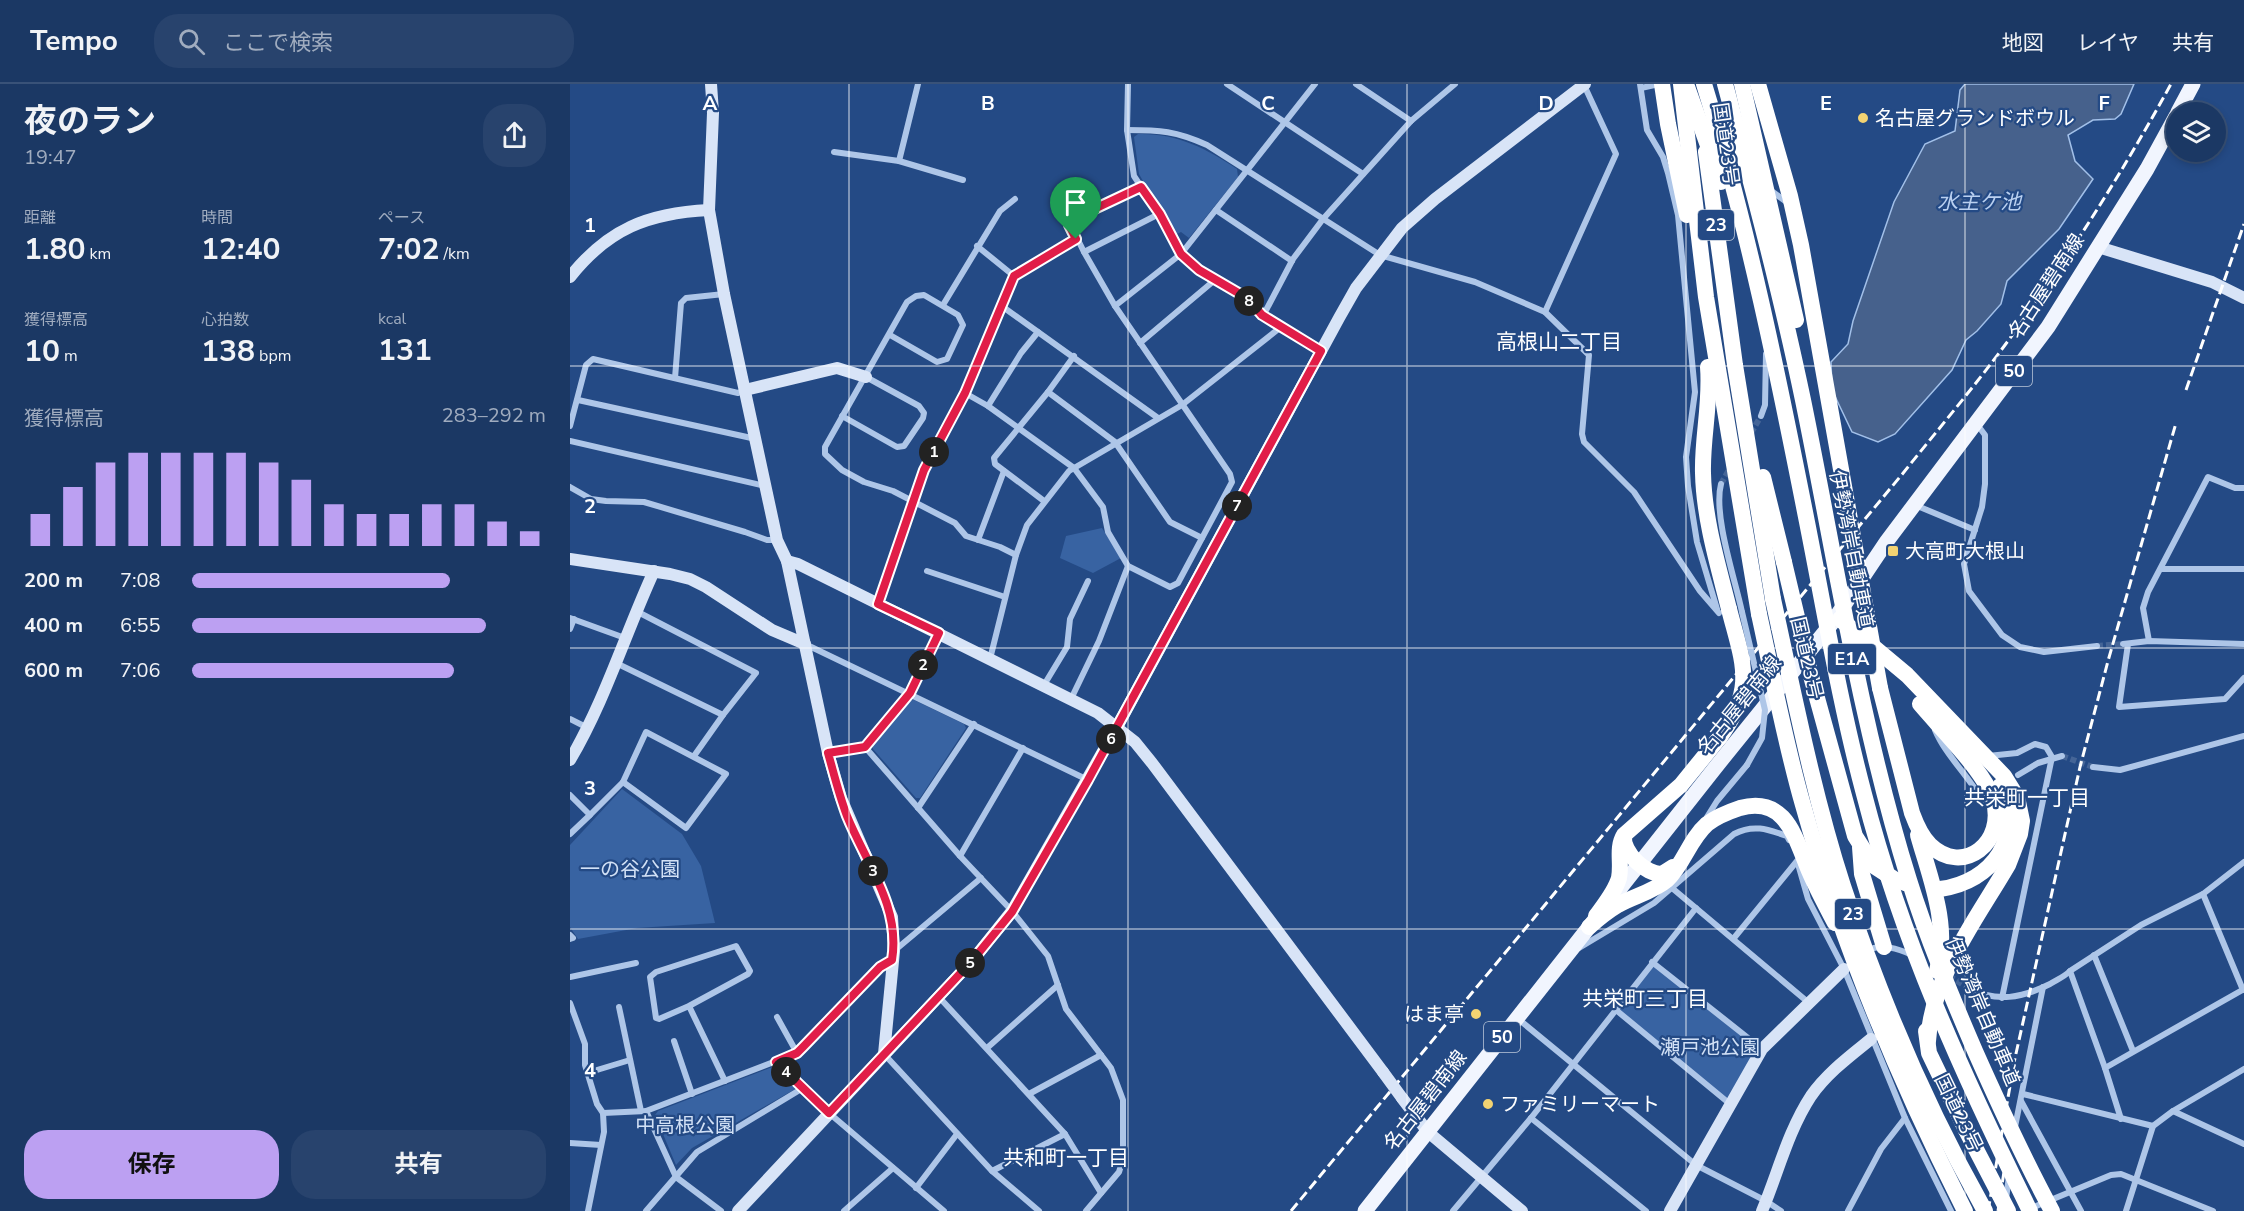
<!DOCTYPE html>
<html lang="ja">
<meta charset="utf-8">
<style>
:root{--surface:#1b3864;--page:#28436d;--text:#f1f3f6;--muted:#a0acbf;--line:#395278;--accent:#bca0f2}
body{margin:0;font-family:"Nunito Sans","Noto Sans JP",sans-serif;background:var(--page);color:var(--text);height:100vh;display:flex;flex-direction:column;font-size:22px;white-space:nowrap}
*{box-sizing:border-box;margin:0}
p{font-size:20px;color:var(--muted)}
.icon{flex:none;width:33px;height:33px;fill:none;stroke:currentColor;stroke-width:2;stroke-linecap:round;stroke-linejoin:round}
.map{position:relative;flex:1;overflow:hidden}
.side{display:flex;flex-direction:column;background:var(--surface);width:570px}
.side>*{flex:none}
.controls{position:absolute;left:1596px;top:18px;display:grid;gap:12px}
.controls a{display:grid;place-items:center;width:60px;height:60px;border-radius:50%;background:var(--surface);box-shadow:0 3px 9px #0003,0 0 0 2px var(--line);font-size:30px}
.pin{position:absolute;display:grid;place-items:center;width:51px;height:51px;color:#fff;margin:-62px -26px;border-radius:50% 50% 50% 0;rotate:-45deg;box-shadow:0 0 6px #0007}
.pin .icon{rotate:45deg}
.km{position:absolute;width:30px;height:30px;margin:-15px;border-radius:50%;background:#222;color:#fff;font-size:16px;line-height:30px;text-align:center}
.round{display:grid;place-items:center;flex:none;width:63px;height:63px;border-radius:24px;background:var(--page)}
.overview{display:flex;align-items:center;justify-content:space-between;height:102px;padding:0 24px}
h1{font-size:33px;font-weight:700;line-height:45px}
.figures{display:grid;grid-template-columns:repeat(3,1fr);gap:9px;height:102px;padding:6px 24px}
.figures div{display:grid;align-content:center}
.figures b{font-size:30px;font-weight:700}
.figures small{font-size:16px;font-weight:400}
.figures p{font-size:16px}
.chart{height:168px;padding:12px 24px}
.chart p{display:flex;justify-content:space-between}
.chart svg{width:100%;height:108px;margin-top:6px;stroke:var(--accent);stroke-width:6}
.cta{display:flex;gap:12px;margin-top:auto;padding:12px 24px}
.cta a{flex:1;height:69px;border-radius:24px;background:var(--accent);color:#111;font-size:24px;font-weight:700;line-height:69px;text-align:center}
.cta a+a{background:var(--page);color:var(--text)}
ul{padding:0 24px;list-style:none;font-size:20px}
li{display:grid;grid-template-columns:96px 72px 1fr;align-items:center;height:45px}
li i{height:15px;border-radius:8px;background:var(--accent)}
header{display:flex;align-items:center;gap:36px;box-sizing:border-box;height:84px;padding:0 30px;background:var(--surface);border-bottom:2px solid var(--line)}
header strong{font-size:28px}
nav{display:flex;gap:33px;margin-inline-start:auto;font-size:21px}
.search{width:420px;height:54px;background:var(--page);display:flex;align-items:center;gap:15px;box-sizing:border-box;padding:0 21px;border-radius:24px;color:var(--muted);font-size:22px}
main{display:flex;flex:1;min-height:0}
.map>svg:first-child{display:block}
</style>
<header>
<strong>Tempo</strong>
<div class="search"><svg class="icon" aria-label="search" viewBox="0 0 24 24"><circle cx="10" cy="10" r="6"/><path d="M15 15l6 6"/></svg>ここで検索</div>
<nav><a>地図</a><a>レイヤ</a><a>共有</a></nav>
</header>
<main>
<section class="side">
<div class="overview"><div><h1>夜のラン</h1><p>19:47</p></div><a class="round"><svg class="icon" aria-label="share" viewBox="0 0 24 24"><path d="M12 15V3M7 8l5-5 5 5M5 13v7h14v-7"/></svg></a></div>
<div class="figures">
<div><p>距離</p><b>1.80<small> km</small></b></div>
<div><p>時間</p><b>12:40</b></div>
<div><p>ペース</p><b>7:02<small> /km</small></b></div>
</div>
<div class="figures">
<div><p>獲得標高</p><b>10<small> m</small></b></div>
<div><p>心拍数</p><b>138<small> bpm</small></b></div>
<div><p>kcal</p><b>131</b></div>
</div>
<div class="chart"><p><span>獲得標高</span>283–292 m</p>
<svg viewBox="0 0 160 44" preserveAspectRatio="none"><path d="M5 44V31M15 44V20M25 44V10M35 44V6M45 44V6M55 44V6M65 44V6M75 44V10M85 44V17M95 44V27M105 44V31M115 44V31M125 44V27M135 44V27M145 44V34M155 44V38"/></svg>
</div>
<ul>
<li><b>200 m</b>7:08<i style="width:73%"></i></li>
<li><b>400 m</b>6:55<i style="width:83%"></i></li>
<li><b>600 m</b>7:06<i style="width:74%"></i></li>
</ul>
<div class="cta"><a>保存</a><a>共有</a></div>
</section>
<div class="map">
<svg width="1674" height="1127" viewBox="0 0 1674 1127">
<rect width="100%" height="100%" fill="#244a85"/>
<g fill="#3863a2">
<path d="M568,50C606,49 636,64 667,85L668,93L619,154L611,148L605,151L591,123L582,113L569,90L564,53Z"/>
<path d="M532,444L551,474L523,489L490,474L496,452Z"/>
<path d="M344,616L394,640L396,644L350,714H346L303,665L302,660L338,617Z"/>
<path d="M52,705L112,750L131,782L145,839L67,844L8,855L0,843V761Z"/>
<path d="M1082,878L1192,965L1160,1020L1046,926Z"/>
<path d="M205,982L227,1004L122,1064L106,1081L85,1031L88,1027Z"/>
</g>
<path fill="#46618c" stroke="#a2c0e9" stroke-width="1.5" d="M1395,0H1564L1551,30L1545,35L1523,36L1498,51L1505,77L1523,95L1489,145L1437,197L1431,220L1407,247L1396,256L1382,286L1325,350L1308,358L1282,348L1262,306L1261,278L1278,260L1283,237L1324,118L1355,60L1385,47L1390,6Z"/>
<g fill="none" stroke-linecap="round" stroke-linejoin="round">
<g stroke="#456597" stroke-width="6" stroke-dasharray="6 3" stroke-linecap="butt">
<path d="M1181,349L1191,332"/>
<path d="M1151,400L1160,384"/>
<path d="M1527,562L1553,560"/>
<path d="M1492,672L1523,683"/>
<path d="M1379,892L1398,904"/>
</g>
<g stroke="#aec6e8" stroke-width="6">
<path d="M558,0L557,46L564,92L589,130L611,170L629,186L677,214L692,231L751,267"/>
<path d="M657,0L793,90"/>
<path d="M786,0L841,37"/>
<path d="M1070,0L1077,46L1093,73L1098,89L1108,131L1125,308L1116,373L1118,402L1127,458L1147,525"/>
<path d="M1071,4L1089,0"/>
<path d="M557,46C590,46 606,47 637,61L810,171L905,198L975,228L1019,271L1012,350L1014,358L1064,408L1130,507L1149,529"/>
<path d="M264,68L329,77L393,96"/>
<path d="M329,77L348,0"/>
<path d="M1200,106L1218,119"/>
<path d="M646,126L722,177"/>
<path d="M407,162L444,192"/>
<path d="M514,168L499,138L571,103"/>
<path d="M373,221L430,127L445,115"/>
<path d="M545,222L611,170L745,0"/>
<path d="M433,223L588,334"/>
<path d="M975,228L1046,70L1014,1"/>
<path d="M693,232L723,175L753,135L841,37L885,0"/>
<path d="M320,251L367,278L377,275L393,241L388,231L354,211L346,212L337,218L255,363V370L272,386L294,398L323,407L385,439L396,452L430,463L446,471"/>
<path d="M570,259L646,195"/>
<path d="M105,294L111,219L116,214L154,210"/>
<path d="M478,308L545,358L600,438L632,454"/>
<path d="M395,309L418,322L504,384L533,423L538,448L558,482L600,503L608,499L662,398L660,390L545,222L514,168L589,130"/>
<path d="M8,316L186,355"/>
<path d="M418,322L451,269L468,248"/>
<path d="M272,332L327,363L334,362L353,334L354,329L349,322L296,293"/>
<path d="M1191,332L1195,321L1196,270"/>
<path d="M1406,339L1415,351V400L1412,423L1394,480L1399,507L1432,551L1450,563L1474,568L1527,562"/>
<path d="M0,342L16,281L23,275L168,309L175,306"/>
<path d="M0,357L195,402"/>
<path d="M1151,400C1143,431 1165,495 1172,528"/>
<path d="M0,403L21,415L36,417L74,418L175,448L197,456H206"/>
<path d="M474,417L425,380L424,374L478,308L504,272"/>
<path d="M1345,421L1405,446"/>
<path d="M408,456L434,387"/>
<path d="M1591,485H1674"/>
<path d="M357,487L435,513"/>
<path d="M308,520L354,386L395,309L444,192L506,155"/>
<path d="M66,527L186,589L153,631"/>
<path d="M0,534L55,554"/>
<path d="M0,545L4,535"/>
<path d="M1579,557L1573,524L1578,508L1638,393L1665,404H1674"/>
<path d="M235,560L518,696"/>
<path d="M1553,560L1579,557L1674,560"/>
<path d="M1558,560L1549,623L1655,615L1674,594"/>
<path d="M420,575L446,471L457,441L499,387L612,321L711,243"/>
<path d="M46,579L153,631L124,672"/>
<path d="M474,601L497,563L500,535L518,497"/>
<path d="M501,615L529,557L558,482"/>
<path d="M0,635L18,644"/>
<path d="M1365,646C1376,672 1398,691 1412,716L1416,713"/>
<path d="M76,648L156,690L116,744L53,698Z"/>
<path d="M295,663L390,772L442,827L478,872L496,925L541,984L553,1016V1075L549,1088L516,1127"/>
<path d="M258,669L295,663L340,609L368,550"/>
<path d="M1418,672L1447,669L1465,660L1476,663L1482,673L1432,914"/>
<path d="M1523,683L1550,686L1674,652"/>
<path d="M1448,691L1468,679L1492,672"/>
<path d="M0,711L20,731L0,750"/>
<path d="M348,724L404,640"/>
<path d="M20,731L53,698"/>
<path d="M1137,733L1147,717L1177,681"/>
<path d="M390,772L453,664"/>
<path d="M1228,780L1238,815L1274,885L1335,1034L1381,1127"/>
<path d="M1102,804L1239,919"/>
<path d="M1633,810L1673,906"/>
<path d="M0,851L3,854L0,855"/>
<path d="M1164,854L1227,777"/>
<path d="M1009,864L1084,819L1164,750C1183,740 1197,745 1217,752L1219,756"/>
<path d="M1297,866C1313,860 1327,864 1342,871"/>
<path d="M324,867L411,794"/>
<path d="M1524,871L1563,967"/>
<path d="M1082,878L1192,965"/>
<path d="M1500,887L1535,984L1551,1035"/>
<path d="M0,893L66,879"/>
<path d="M1398,904C1427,919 1452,914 1480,900C1488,895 1494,893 1500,887L1571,841L1633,810L1674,778"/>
<path d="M368,912L495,1050L531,1109"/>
<path d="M0,919L15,960V981L27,1020L33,1029L34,1048L18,1127"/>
<path d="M119,922L178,890L180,887L166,862L86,888L80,893L86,934L89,935L119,922L155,997"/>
<path d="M49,923L71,1027"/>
<path d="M1046,926L1160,1020"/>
<path d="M207,933L227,969"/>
<path d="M947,934L1126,1081L1196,1117L1211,1127"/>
<path d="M104,957L122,1010"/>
<path d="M417,964L488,901"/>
<path d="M314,970L422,1087L469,1127"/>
<path d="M206,978L259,1029L374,1127"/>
<path d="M1535,984L1674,905"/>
<path d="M17,989L60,976"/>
<path d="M459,1010L531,971"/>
<path d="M1453,1010L1583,1042"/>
<path d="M1451,1017L1511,1127"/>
<path d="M76,1027L106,1093L151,1127"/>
<path d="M1603,1027L1674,1060"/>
<path d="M33,1029L76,1027L227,969L310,883L322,876"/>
<path d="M961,1034L1076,1127"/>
<path d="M1445,1043L1473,903"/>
<path d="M0,1059L31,1061"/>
<path d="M422,1087L495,1050"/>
<path d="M346,1104L387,1050"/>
<path d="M1436,1115L1439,1092"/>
<path d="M1459,1125L1541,1091L1551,1090L1643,1127"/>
<path d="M76,1127L127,1068L233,1004"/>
<path d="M274,1127L323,1084"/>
<path d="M883,1127L961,1034L1126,824"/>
<path d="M1278,1127L1311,1065L1335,1034"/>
<path d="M1556,1127L1583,1042L1603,1027L1674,985"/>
</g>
<g stroke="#d8e4f7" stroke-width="12">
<path d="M141,0L143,29L139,126L154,210L207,456L217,477L258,669L271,714L322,833L324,867L314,970"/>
<path d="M1528,163L1642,198L1674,214"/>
<path d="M0,193C38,145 78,129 139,126"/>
<path d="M175,306L267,284L296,293"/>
<path d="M0,475L100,490L120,495L136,503L202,546L235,560"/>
<path d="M217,477L228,480L528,629L565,658L582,679L813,988"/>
<path d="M0,676C35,617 55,550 84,487"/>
<path d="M832,1014L858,1048L952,1127"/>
<path d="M168,1127L402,877L442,827L547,643L769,234L786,204L832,144L865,115L1015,0"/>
<path d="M1100,1127L1192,965L1274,885"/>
<path d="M1192,1127C1208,1089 1218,1047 1241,1012C1257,989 1280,972 1301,955"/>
</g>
<g stroke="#f1f5fe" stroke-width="15">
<path d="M1608,28L1623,0"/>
<path d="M1044,812L1145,684L1262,539L1317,457L1478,243L1577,85L1606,32"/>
<path d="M795,1127L1027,833"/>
</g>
<g stroke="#fff" stroke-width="16">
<path d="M1092,0L1098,40L1117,131"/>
<path d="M1111,0L1136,213L1189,530"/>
<path d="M1136,68L1165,281L1203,515"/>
<path d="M1138,283C1141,319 1132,354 1133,389C1134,435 1148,481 1159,525"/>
<path d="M1193,393L1214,478"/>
<path d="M1270,535L1337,591L1434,692L1447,713L1452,737L1450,750L1438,781C1406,836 1362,892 1358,957"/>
<path d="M1241,592L1285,752L1304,782L1324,795L1335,799"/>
<path d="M1310,604L1342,729C1346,740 1351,752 1360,761C1393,793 1437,758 1423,715C1414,687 1370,644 1350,620"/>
<path d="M1348,751C1360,794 1380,841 1367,887"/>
<path d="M1054,752C1052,768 1076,791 1092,790L1103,783"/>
<path d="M1290,763L1292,790L1314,863"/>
<path d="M1370,805C1423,798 1455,752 1430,702"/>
<path d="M1026,832C1034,821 1045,808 1049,794C1052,779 1046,764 1054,751L1111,701L1150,653"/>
<path d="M1019,843C1028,835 1038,827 1048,821C1064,812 1083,808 1097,796C1114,780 1119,756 1137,740C1146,733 1158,728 1170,724C1214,712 1224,750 1237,782C1245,802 1255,820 1265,839"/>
<path d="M1356,947L1359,969L1396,1046"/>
</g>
<g stroke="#fff" stroke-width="3" stroke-dasharray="10 4.5" stroke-linecap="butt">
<path d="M1616,306L1674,140"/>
<path d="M721,1127L1334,388C1374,338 1416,289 1453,236C1507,160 1556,82 1601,0"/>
<path d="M1418,1127L1445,974L1510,683L1538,577L1606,339"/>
<path d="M1428,1127L1437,1068"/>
</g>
<path stroke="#aec6e8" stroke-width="6" d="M1172,528L1195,626L1192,654L1177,681"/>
<path stroke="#d8e4f7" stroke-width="12" d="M813,988L832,1014"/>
<g stroke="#fff" stroke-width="16">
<path d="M1116,0L1151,98"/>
<path d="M1134,0C1178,143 1208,291 1237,438C1255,529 1270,620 1294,710C1332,858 1393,991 1460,1127"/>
<path d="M1155,0C1183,105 1211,210 1233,316C1266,477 1290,639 1339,796C1357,854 1381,911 1405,967C1429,1021 1454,1075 1482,1127"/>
<path d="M1172,0L1226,236"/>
<path d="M1188,0L1220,112L1231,161L1310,604"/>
<path d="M1214,478L1241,592"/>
<path d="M1203,515C1224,611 1243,709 1273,802C1310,914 1357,1024 1415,1127"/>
<path d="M1189,530C1203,594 1215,659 1233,721C1273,864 1328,995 1395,1127"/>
<path d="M1150,653C1186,603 1173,580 1159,525"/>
<path d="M1396,1046L1438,1127"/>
</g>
</g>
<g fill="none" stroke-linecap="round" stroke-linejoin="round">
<g stroke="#fff" stroke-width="12">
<path id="route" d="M571,103L590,130L611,170L629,186L677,214L692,231L751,267L518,696L442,828L402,877L259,1029L206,978L227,969L233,963L310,883L322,876C331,823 296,779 277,732C269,711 264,690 258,669L295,663L340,609L369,549L308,520L354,386L395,309L444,192L506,155L499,141L501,136Z"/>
</g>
<use href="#route" stroke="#e11d48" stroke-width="8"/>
</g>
<path fill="none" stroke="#fff" stroke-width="1.5" stroke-opacity="0.55" d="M279,0V1127M558,0V1127M837,0V1127M1116,0V1127M1395,0V1127M0,282H1674M0,564H1674M0,845H1674"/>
<g fill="#f3d372" stroke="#244a85" stroke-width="2">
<circle cx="1293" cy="34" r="6"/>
<rect x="1317" y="461" width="12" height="12" rx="3"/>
<circle cx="906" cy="930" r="6"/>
<circle cx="918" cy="1020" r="6"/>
</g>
<g text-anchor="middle" stroke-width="4.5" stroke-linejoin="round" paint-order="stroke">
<g fill="#244a85" stroke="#bdc9da" stroke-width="1.5">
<rect x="1128" y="126" width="36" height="30" rx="4.5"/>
<rect x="1426" y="272" width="36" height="30" rx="4.5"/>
<rect x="1258" y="560" width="48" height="30" rx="4.5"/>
<rect x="1265" y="815" width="36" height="30" rx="4.5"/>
<rect x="914" y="938" width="36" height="30" rx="4.5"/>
</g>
<g font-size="18" font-weight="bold" fill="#fff">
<text x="1146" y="147">23</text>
<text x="1444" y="293">50</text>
<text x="1282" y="581">E1A</text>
<text x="1283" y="836">23</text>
<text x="932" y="959">50</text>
</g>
<g font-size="20" fill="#fff" stroke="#244a85" text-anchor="start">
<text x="1305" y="41">名古屋グランドボウル</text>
<text x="1335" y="474">大高町大根山</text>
<text x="894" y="937" text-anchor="end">はま亭</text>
<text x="930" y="1027">ファミリーマート</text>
</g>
<g font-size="20" fill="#fff" stroke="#244a85">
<text transform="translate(1156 60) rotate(82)" y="7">国道23号</text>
<text transform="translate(1476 202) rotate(-57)" y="7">名古屋碧南線</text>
<text transform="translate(1282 465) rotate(79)" y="7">伊勢湾岸自動車道</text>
<text transform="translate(1237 574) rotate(77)" y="7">国道23号</text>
<text transform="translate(1169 621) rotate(-51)" y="7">名古屋碧南線</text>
<text transform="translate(1413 927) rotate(67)" y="7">伊勢湾岸自動車道</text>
<text transform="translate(855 1016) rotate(-52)" y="7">名古屋碧南線</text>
<text transform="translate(1389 1029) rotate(64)" y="7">国道23号</text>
</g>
<g font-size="20" fill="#d2e1f6" stroke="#244a85">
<text x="60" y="792">一の谷公園</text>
<text x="1140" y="970">瀬戸池公園</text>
<text x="115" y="1048">中高根公園</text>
</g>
<g font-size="21" font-style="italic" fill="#bad0f0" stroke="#244a85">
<text x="1409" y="125">水主ケ池</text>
</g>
<g font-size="21" fill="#fff" stroke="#244a85">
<text x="989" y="265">高根山二丁目</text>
<text x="1457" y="721">共栄町一丁目</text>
<text x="1075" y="922">共栄町三丁目</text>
<text x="496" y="1081">共和町一丁目</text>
</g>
</g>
<g font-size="20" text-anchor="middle" font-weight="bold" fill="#fff" stroke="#244a85" stroke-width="4.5" stroke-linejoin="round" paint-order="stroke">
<text x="140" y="26">A</text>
<text x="418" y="26">B</text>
<text x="698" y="26">C</text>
<text x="976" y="26">D</text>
<text x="1256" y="26">E</text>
<text x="1534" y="26">F</text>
<text x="20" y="148">1</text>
<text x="20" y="429">2</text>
<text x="20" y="711">3</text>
<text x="20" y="993">4</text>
</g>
</svg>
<div class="controls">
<a><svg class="icon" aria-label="layers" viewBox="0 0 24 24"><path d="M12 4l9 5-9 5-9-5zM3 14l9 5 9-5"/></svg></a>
</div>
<div class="pin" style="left:506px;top:155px;background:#1e9e55"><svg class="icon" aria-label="arrive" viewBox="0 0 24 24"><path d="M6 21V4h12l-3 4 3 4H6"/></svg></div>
<b class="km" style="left:364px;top:368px">1</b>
<b class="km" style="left:353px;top:581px">2</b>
<b class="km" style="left:303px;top:787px">3</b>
<b class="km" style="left:216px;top:988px">4</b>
<b class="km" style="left:400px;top:879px">5</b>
<b class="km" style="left:541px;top:655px">6</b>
<b class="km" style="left:667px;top:422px">7</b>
<b class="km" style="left:679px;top:217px">8</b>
</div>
</main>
